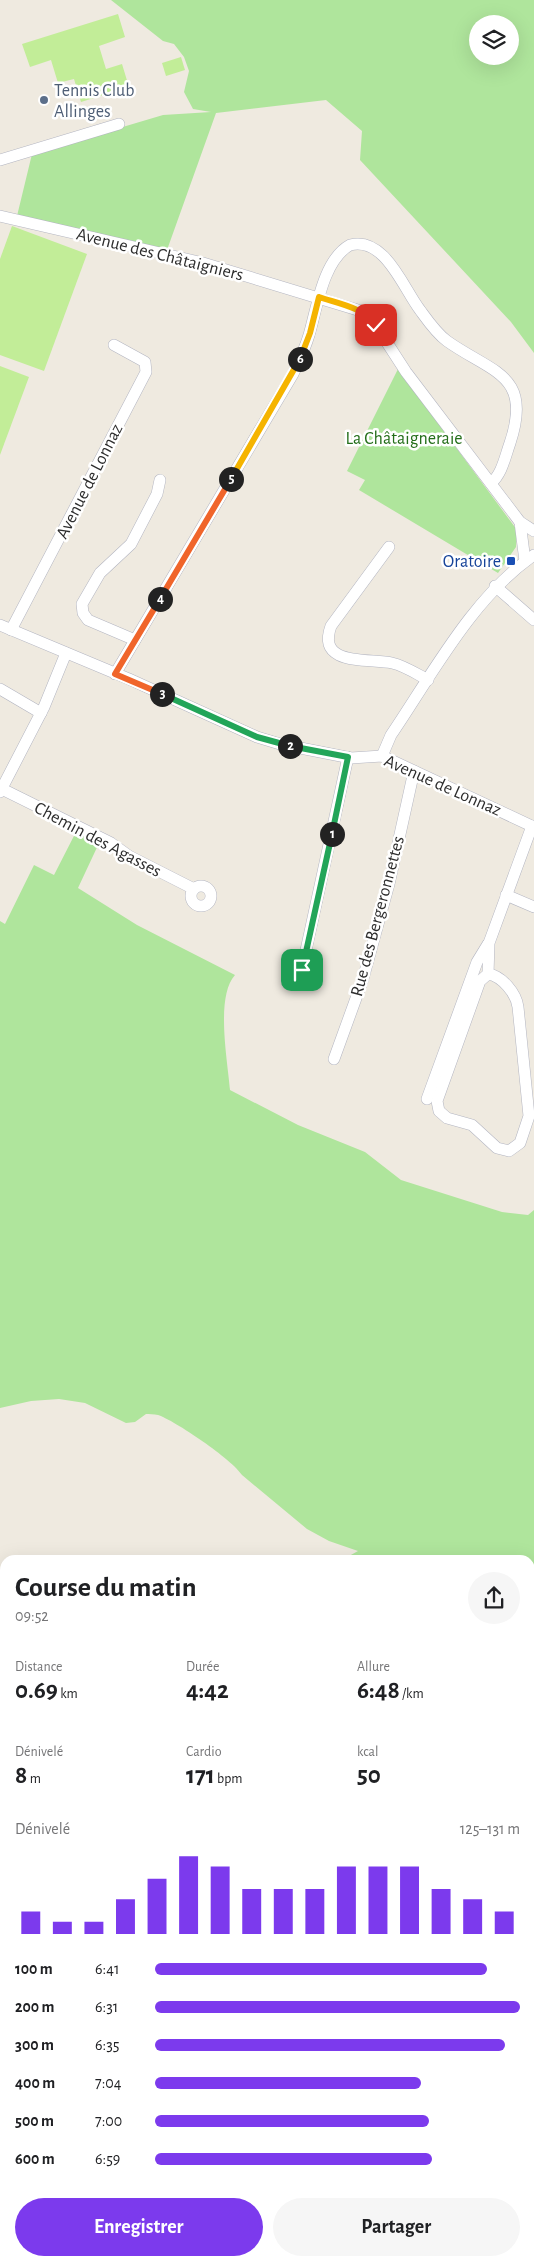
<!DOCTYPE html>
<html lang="fr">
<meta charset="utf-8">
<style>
:root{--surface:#fff;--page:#f6f6f6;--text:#202124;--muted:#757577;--accent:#7c3aed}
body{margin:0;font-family:"Alegreya Sans",sans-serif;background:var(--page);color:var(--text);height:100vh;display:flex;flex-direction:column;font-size:19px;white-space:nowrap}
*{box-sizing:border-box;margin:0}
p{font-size:16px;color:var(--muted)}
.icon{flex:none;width:28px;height:28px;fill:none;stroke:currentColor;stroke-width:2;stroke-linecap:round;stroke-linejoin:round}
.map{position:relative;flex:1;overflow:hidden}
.side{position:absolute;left:0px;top:1555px;width:535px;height:711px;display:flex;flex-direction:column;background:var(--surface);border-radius:15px 15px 0 0;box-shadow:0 5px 20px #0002}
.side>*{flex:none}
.controls{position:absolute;left:469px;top:15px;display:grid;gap:10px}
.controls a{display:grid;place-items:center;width:50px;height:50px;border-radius:50%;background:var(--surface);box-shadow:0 5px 20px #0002;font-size:25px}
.pin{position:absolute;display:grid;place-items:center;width:42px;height:42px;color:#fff;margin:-21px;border-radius:10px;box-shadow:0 2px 8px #0006}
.km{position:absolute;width:25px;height:25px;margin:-12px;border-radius:50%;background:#222;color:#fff;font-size:14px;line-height:25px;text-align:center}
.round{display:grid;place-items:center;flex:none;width:52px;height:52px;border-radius:26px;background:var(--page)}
.headline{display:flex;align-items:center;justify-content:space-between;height:85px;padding:0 15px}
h1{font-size:28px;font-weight:700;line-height:38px}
.metrics{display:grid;grid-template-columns:repeat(3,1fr);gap:8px;height:85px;padding:5px 15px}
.metrics div{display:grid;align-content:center}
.metrics b{font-size:25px;font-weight:700}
.metrics small{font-size:14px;font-weight:400}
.metrics p{font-size:14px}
.chart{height:140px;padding:10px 15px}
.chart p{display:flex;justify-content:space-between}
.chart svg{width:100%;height:90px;margin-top:5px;stroke:var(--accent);stroke-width:6}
.button{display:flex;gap:10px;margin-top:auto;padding:10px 15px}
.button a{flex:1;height:58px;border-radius:30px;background:var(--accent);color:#fff;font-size:20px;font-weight:700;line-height:58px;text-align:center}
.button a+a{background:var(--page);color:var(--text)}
ul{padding:0 15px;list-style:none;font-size:16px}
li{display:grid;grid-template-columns:80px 60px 1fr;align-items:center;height:38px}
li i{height:12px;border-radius:6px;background:var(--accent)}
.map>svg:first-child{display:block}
</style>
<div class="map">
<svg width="534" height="2266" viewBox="0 0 534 2266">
<rect width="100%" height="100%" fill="#efeae0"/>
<g fill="#afe59c" fill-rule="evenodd">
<path d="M111,0H534V353L511,322L360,160L362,131L326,100L216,113L167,250L17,216L32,154L163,115L211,112L193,109L184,92L189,71L184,57L174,44L163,41ZM478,24H510V56H478Z"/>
<path d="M398,369L517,530L516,547L498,573L359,490L365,480L347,471Z"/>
<path d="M77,830L100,841L78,888L137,925L235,975C215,997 228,1062 230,1090L298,1125L365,1152L401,1180L502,1212L528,1215L534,1210V1666L530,1665V1560H342L358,1551L329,1541L307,1529L242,1475C233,1460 174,1420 158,1415C154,1414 149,1414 146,1414L135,1422L126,1423L85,1403L59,1399L31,1401L0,1408V921L5,924L34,865L54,875Z"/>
<path d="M530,1781L534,1784V1894H530Z"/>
<path d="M0,1927L5,1928V2261H530V2154L534,2156V2266H0Z"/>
<path d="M530,1963L534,1967V2036L530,2044Z"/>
</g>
<g fill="#c2ed98">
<path d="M118,14L125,37L99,46L106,69L122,64L129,87L81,102L74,79L58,83L51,60L30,67L22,44Z"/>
<path d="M181,57L185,70L166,76L162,63Z"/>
<path d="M12,226L87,254L44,371L0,355V259Z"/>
<path d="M0,366L29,377L0,455Z"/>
</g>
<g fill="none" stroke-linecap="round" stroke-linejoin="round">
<g stroke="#b3b5c1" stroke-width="12">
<g id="minor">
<path d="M0,160L119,124"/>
<path d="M0,216L203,263L361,311L373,321L406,372L520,522L534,531"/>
<path d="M520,522L525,561"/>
<path d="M389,547L331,626C316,667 370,658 392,663C405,666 417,674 428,680"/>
<path d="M495,586L534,620"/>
<path d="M0,625L129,679L257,737L280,744L351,758L382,756L534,827"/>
<path d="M11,630L146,372L145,362L114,345"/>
<path d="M135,640L88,620L83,613L82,604L100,573L131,544L157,494L160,480"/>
<path d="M115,674L293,374C299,361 305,349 309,335C317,308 323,260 350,245C385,236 403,288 420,310C428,321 436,333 447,341C492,373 533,374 510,443C505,457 502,474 491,483"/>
<path d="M0,689L41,713"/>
<path d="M382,756L391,735C433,673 473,597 534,555"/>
<path d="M2,789L111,843L129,856L194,889"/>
<path d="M0,792L44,707L66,653"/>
<circle cx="201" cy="896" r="10"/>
<path d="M506,895L534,907"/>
<path d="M488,974C502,976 516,993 518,1007L529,1116L520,1143L509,1151L497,1148L472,1125L447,1118L439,1111L437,1101L480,981L488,974L489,943L532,826"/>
<path d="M296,980L303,964L348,757"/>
<path d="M334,1059L363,979L389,884L414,771"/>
<path d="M427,1099L477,962L488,944"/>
</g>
</g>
<use href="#minor" stroke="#fff" stroke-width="11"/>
</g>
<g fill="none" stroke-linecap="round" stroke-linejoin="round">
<g stroke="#fff" stroke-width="10">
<path id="split-1" d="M302,970L332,834"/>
</g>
<g stroke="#fff" stroke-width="10">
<path id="split-2" d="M290,746L348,757L332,834"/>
</g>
<g stroke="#fff" stroke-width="10">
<path id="split-3" d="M162,694L257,737L290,746"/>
</g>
<g stroke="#fff" stroke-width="10">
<path id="split-4" d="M160,599L115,674L162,694"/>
</g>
<g stroke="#fff" stroke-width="10">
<path id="split-5" d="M160,599L231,479"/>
</g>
<g stroke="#fff" stroke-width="10">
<path id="split-6" d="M231,479L300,359"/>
</g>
<g stroke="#fff" stroke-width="10">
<path id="split-7" d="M300,359L310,333L319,297C340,304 362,307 376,325"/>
</g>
<use href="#split-1" stroke="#22a559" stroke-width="6"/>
<use href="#split-2" stroke="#22a559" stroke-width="6"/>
<use href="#split-3" stroke="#22a559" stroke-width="6"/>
<use href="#split-4" stroke="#f0652b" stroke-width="6"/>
<use href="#split-5" stroke="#f0652b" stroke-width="6"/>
<use href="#split-6" stroke="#f5b400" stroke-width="6"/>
<use href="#split-7" stroke="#f5b400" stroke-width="6"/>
</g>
<circle fill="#5c6f8a" stroke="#fff" stroke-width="2" cx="44" cy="100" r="5"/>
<rect fill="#1a4fb4" stroke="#fff" stroke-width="2" x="506" y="556" width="10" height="10" rx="2.5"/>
<g text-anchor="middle" stroke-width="5" stroke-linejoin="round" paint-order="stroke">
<g font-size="18" fill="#4e5e75" stroke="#fff" text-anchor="start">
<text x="54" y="96">Tennis Club<tspan x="54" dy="21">Allinges</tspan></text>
</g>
<g font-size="18" fill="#2d2d2d" stroke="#fff">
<text transform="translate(160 254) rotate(14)" y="6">Avenue des Châtaigniers</text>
<text transform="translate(89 481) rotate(-63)" y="6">Avenue de Lonnaz</text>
<text transform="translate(443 785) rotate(24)" y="6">Avenue de Lonnaz</text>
<text transform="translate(98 839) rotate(28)" y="6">Chemin des Agasses</text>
<text transform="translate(377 916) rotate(-75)" y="6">Rue des Bergeronnettes</text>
</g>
<g font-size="18" fill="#246e1a" stroke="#fff">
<text x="404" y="444">La Châtaigneraie</text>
</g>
<g font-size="18" fill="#164399" stroke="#fff" text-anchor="end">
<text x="501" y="567">Oratoire</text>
</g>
</g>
</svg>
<div class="controls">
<a><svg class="icon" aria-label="layers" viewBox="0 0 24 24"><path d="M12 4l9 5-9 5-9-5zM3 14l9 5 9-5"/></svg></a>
</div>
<div class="pin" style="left:302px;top:970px;background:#1e9e55"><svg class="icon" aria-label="arrive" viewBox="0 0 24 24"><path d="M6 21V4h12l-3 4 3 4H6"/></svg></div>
<div class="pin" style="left:376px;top:325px;background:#d93025"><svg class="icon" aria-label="check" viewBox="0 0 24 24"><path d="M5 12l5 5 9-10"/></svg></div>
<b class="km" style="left:332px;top:834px">1</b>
<b class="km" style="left:290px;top:746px">2</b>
<b class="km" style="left:162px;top:694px">3</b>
<b class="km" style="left:160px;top:599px">4</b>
<b class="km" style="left:231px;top:479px">5</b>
<b class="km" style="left:300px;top:359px">6</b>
<section class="side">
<div class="headline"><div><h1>Course du matin</h1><p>09:52</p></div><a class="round"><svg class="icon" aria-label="share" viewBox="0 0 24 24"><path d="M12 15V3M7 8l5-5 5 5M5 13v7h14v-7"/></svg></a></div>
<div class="metrics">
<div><p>Distance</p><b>0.69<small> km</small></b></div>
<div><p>Durée</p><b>4:42</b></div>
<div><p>Allure</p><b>6:48<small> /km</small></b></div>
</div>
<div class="metrics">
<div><p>Dénivelé</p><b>8<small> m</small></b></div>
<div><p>Cardio</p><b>171<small> bpm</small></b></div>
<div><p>kcal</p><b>50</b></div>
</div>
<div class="chart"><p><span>Dénivelé</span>125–131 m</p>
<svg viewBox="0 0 160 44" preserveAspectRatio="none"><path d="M5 44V33M15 44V38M25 44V38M35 44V27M45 44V17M55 44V6M65 44V11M75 44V22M85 44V22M95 44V22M105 44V11M115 44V11M125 44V11M135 44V22M145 44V27M155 44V33"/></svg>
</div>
<ul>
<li><b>100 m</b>6:41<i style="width:91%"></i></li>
<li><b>200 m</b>6:31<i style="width:100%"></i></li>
<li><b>300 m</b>6:35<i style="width:96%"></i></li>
<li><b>400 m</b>7:04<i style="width:73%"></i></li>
<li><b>500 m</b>7:00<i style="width:75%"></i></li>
<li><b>600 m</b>6:59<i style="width:76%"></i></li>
</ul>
<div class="button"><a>Enregistrer</a><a>Partager</a></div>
</section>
</div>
